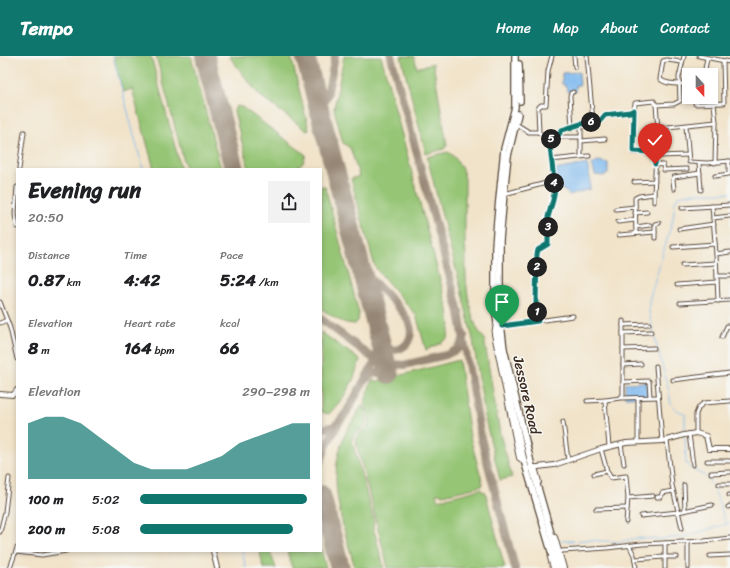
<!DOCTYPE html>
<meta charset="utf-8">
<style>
:root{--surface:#fff;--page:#f2f2f2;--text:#202124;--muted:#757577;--accent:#0f766e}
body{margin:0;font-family:Sriracha,sans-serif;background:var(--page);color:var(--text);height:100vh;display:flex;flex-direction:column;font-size:15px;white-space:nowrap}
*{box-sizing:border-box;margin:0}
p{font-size:13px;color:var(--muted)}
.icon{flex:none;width:22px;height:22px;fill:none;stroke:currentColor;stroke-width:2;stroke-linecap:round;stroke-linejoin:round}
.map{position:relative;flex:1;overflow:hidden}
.side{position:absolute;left:16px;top:112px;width:306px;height:384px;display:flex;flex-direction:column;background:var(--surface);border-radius:0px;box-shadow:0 2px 6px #0003}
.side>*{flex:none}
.needle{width:26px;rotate:159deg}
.buttons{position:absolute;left:682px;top:12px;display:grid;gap:8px}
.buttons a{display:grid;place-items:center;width:36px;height:36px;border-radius:0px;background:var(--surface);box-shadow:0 2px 6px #0003;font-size:20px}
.pin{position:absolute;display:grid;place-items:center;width:34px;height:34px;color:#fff;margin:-41px -17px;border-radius:50% 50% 50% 0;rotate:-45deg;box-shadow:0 0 4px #0007}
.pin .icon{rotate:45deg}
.km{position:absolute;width:20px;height:20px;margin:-10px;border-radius:50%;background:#222;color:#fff;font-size:11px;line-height:20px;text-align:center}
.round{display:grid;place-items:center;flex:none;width:42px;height:42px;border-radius:0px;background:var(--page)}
.head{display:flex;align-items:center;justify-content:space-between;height:68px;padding:0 12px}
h1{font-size:22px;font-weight:700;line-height:30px}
.figures{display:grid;grid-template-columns:repeat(3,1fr);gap:6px;height:68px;padding:4px 12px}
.figures div{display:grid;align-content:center}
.figures b{font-size:17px;font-weight:700}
.figures small{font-size:11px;font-weight:400}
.figures p{font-size:11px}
.chart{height:112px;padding:8px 12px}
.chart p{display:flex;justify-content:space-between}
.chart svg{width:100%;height:72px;margin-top:4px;fill:var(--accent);opacity:.7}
ul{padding:0 12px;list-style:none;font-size:13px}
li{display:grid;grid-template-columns:64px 48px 1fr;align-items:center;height:30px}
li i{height:10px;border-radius:5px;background:var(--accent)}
header{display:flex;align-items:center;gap:24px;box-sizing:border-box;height:56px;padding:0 20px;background:var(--accent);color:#fff}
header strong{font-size:19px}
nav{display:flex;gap:22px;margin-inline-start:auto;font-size:14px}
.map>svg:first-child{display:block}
</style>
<header>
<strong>Tempo</strong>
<nav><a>Home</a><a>Map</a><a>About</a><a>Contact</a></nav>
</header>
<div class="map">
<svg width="730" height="512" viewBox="0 0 730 512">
<rect width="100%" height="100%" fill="#f6f6f2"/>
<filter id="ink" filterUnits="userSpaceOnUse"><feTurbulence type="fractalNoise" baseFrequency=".025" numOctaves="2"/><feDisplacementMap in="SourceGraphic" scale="8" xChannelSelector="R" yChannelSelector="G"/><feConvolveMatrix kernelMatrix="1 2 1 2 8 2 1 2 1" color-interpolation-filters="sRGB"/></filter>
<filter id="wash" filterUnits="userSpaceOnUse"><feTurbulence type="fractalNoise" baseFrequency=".012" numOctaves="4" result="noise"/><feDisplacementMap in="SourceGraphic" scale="16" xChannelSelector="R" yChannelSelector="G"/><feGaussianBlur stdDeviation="0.9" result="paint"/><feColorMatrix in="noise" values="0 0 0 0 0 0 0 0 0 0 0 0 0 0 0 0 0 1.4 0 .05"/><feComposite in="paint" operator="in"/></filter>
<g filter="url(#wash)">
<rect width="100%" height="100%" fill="#f1e3c9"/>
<g fill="#95c575" stroke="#68784a">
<path d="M113,0H151L181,113H154L132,33L123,36Z"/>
<path d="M156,0H191L221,113H186Z"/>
<path d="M229,0H291L309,74L307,75L259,39Z"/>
<path d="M344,0H381L386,18L448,254L450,268L448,282L441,287L426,294L416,259L377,214L374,208L351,123L359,120L351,94L349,91L343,87L334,53Z"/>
<path d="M401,0H414L417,12L433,7L447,89L444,93L426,98Z"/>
<path d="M236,50L242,51L306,99L303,107L295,113H249L234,56V54Z"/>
<path d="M448,96C457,101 463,113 465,123V190C467,201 465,210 466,221C467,238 472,271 484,282L500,378L512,421L500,424L486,367L473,284L463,241L427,101Z"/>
<path d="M321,130H325L359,257L358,265L355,268C342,268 331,260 321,252Z"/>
<path d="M321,276L360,304L353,324L343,342L329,358L321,356Z"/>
<path d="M459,304L470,381L483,428L482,430L443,439L439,437L436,438L438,444L481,433L482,436L485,435L505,512H388L355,382L370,368L365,346L371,326L374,324L375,326Z"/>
<path d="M362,349H363C369,370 369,367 353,380L352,384L374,465L373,471L384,512H355C344,472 327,428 342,386C346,373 356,361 362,349Z"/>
<path d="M321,493L326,512H292L287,495H321Z"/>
<path d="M260,495H270L276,512H263Z"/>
</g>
<g fill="#7db8ef" stroke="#5c7186">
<path d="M579,16L580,29H576L575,36L567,35L566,30L562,28V17Z"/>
<path d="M598,105L608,107V118L603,120L595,119L592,108Z"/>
<path d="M587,108L590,121V133L569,139L565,135L558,132L554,114Z"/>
<path d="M647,326L648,341H625V327Z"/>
</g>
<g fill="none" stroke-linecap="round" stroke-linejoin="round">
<g stroke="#7db8ef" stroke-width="1">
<path d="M113,0L143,113"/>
<path d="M685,377V358L675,353L671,348L668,331L652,272L649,256V245L673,163L675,146L678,140L694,137H730"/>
<path d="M685,380L686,407L689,411L708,422L717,441L726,468"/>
<path d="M562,485L589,484L620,486L636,482L659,483L683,481L730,467"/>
<path d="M242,495L246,512"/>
</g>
<g stroke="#968674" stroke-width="8">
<path d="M391,0L459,256L481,382L515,512"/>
<path d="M313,30C316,37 317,43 325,43L327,40L335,0"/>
<path d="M356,195C358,200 359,205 361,210C372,229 404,250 410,270C416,290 390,306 378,281"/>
<path d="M321,263L378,306L385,311L395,312"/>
<path d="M380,287L386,301L395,308L404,309L446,299L458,293L463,285L464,280"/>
<path d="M368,322L373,318L392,313"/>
<path d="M321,373L332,371L338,367"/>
<path d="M321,405L326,390L339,366L346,357L376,304L379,297V283"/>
</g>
<g stroke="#968674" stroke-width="20">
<path d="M205,0L234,113"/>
<path d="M305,0L389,318"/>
<path d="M321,439L340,512"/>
</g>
</g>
</g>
<g filter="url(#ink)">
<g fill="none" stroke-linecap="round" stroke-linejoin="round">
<g stroke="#564638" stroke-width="5">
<g id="street">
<path d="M574,0L575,11"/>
<path d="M587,0L593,66"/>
<path d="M684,0L679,21L680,45L674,48L656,49L658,72L716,66"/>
<path d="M699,0L730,6"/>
<path d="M682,6L667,4L663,5L660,23C666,29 680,28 689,28"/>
<path d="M704,19L707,2"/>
<path d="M695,48L724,47L723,5"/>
<path d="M714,48L716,66L715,107"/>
<path d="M634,55L633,96H654L659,100L688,99"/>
<path d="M516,68L529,76H538L549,83L555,132L553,144L548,161V188L538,194L537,198L536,234L538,265"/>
<path d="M686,70L689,106L707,107L730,105"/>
<path d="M572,72L570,40L571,37L573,36"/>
<path d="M539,77L538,52L541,49H546L548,15L552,0"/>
<path d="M557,81H581"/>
<path d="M549,83L556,81L562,74L581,68L600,65L605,59L632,56L634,55L635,47L654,45L656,49"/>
<path d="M581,85L605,83"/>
<path d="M581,100V68"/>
<path d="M551,104L589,100"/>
<path d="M699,107L701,134"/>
<path d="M655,108L663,109L664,114L687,113"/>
<path d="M19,113L24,76"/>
<path d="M715,120L729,118V105"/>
<path d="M634,126L655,125"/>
<path d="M17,131L15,158L17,171"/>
<path d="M674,133L673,124L674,121L700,117"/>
<path d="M504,138L554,125"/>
<path d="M654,138V146"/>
<path d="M712,150L716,198"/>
<path d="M682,152L730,149"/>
<path d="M616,153L635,151"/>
<path d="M635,157L647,156"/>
<path d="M713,162L730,160"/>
<path d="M618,166L635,164"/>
<path d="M636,171L650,169"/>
<path d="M679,173L714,168"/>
<path d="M636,177L635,142L639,140L654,138L656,98"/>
<path d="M619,179L655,176"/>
<path d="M655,182V168L659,167"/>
<path d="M673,191L715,188"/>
<path d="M682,209L716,207"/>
<path d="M717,220H730"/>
<path d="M677,229L717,226"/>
<path d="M718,245L716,198L730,196"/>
<path d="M0,246L10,272L17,303"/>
<path d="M680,247L730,244"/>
<path d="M0,267L7,264"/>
<path d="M623,269L649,268"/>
<path d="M501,270L573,260"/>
<path d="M623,277L651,276"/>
<path d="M722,281L727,270H730"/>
<path d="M623,293L654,292"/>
<path d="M623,309L641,308"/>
<path d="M656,310L662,385"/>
<path d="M673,324L730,317"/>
<path d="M623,326L649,325L650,341"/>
<path d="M621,342L658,341"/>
<path d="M638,342V386"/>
<path d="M587,345L606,344"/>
<path d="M563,366L568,404"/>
<path d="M696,377V358L699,351L704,347L730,345"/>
<path d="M689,378L693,409"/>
<path d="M667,384L672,429L682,472"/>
<path d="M621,388L624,408"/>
<path d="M609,390L605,346L606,344L620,342L623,339V265"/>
<path d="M707,405H730"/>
<path d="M607,415L611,422L626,420L628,442L626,466"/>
<path d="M711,417L730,416"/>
<path d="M594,418L607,415L601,393"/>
<path d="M719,428H730"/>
<path d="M684,429L685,454"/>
<path d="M729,439H730"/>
<path d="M657,441H661L662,437L673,435"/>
<path d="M628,442L653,440"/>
<path d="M728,451L730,450"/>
<path d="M596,453L627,452"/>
<path d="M641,460L678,456L712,449"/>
<path d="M0,476L5,456L9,422"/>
<path d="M629,489L634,499L636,512"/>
<path d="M16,496L42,499L66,495"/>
<path d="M559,497L562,495L607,492L642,488L704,485L730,482"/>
<path d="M710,500L730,499"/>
<path d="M665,501H677"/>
<path d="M635,503L664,501"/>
<path d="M10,512L17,492"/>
<path d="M665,512V487"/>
<path d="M688,512V486"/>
</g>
</g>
<g stroke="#564638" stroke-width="6">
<g id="secondary">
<path d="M496,268L494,278L519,402L524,406"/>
<path d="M0,338L13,339L17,334"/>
<path d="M535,411L539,426"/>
<path d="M530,412L554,409L601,393L626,387L663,385L684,379L696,377L706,380L709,393H730"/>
<path d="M555,481L564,512"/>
<path d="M213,495L217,512"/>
<path d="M552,499L550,502L553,512"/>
</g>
</g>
<g stroke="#564638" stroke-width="8">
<g id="highway">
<path d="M515,0V51L504,93L497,164L495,191V252L501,298L523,401L556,512"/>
<path d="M519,8L520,45"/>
<path d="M518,58L508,100L504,138L500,184V260L504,293L532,411L561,512"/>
</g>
</g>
<use href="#street" stroke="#fff" stroke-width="3"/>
<use href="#secondary" stroke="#fff" stroke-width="4"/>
<use href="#highway" stroke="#fff" stroke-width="5.5"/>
</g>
</g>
<g fill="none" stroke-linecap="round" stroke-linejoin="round" filter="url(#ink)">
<g stroke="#fff" stroke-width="8">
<path id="route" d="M502,270L538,265L536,247L537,198L538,194L548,188V161L553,144L555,132L549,83L557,81L562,74L581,68L600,65L605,59L630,56L634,54L633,95L655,96L656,98L655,108"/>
</g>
<use href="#route" stroke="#0f766e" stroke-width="5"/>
</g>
<g text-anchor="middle" stroke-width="3" stroke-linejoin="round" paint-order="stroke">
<g font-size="14" fill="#3b2a1e" stroke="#f6f6f2">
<text transform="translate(527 339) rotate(77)" y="5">Jessore Road</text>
</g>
</g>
</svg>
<div class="buttons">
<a><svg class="needle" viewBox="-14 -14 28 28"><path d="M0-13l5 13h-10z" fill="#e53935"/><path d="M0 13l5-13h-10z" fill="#757577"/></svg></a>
</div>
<div class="pin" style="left:502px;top:270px;background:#1e9e55"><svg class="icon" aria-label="arrive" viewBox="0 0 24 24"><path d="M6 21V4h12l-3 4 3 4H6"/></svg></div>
<div class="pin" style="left:655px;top:108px;background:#d93025"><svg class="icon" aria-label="check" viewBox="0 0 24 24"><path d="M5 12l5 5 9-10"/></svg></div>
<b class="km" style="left:537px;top:256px">1</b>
<b class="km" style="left:537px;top:211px">2</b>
<b class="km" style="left:548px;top:171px">3</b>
<b class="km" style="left:554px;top:127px">4</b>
<b class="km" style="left:551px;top:83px">5</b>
<b class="km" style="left:591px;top:66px">6</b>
<section class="side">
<div class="head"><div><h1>Evening run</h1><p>20:50</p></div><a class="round"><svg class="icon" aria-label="share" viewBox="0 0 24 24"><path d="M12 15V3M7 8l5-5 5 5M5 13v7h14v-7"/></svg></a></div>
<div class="figures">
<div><p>Distance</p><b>0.87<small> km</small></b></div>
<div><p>Time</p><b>4:42</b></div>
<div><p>Pace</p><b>5:24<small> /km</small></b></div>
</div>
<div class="figures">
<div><p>Elevation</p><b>8<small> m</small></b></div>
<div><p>Heart rate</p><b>164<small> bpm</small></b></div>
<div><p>kcal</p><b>66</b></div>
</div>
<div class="chart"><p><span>Elevation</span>290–298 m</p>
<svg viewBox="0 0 160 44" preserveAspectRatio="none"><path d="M0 44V10L10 6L20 6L30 10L40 18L50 26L60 34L70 38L80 38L90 38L100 34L110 30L120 22L130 18L140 14L150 10L160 10V44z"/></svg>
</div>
<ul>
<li><b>100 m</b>5:02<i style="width:98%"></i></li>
<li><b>200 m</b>5:08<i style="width:90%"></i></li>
</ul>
</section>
</div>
